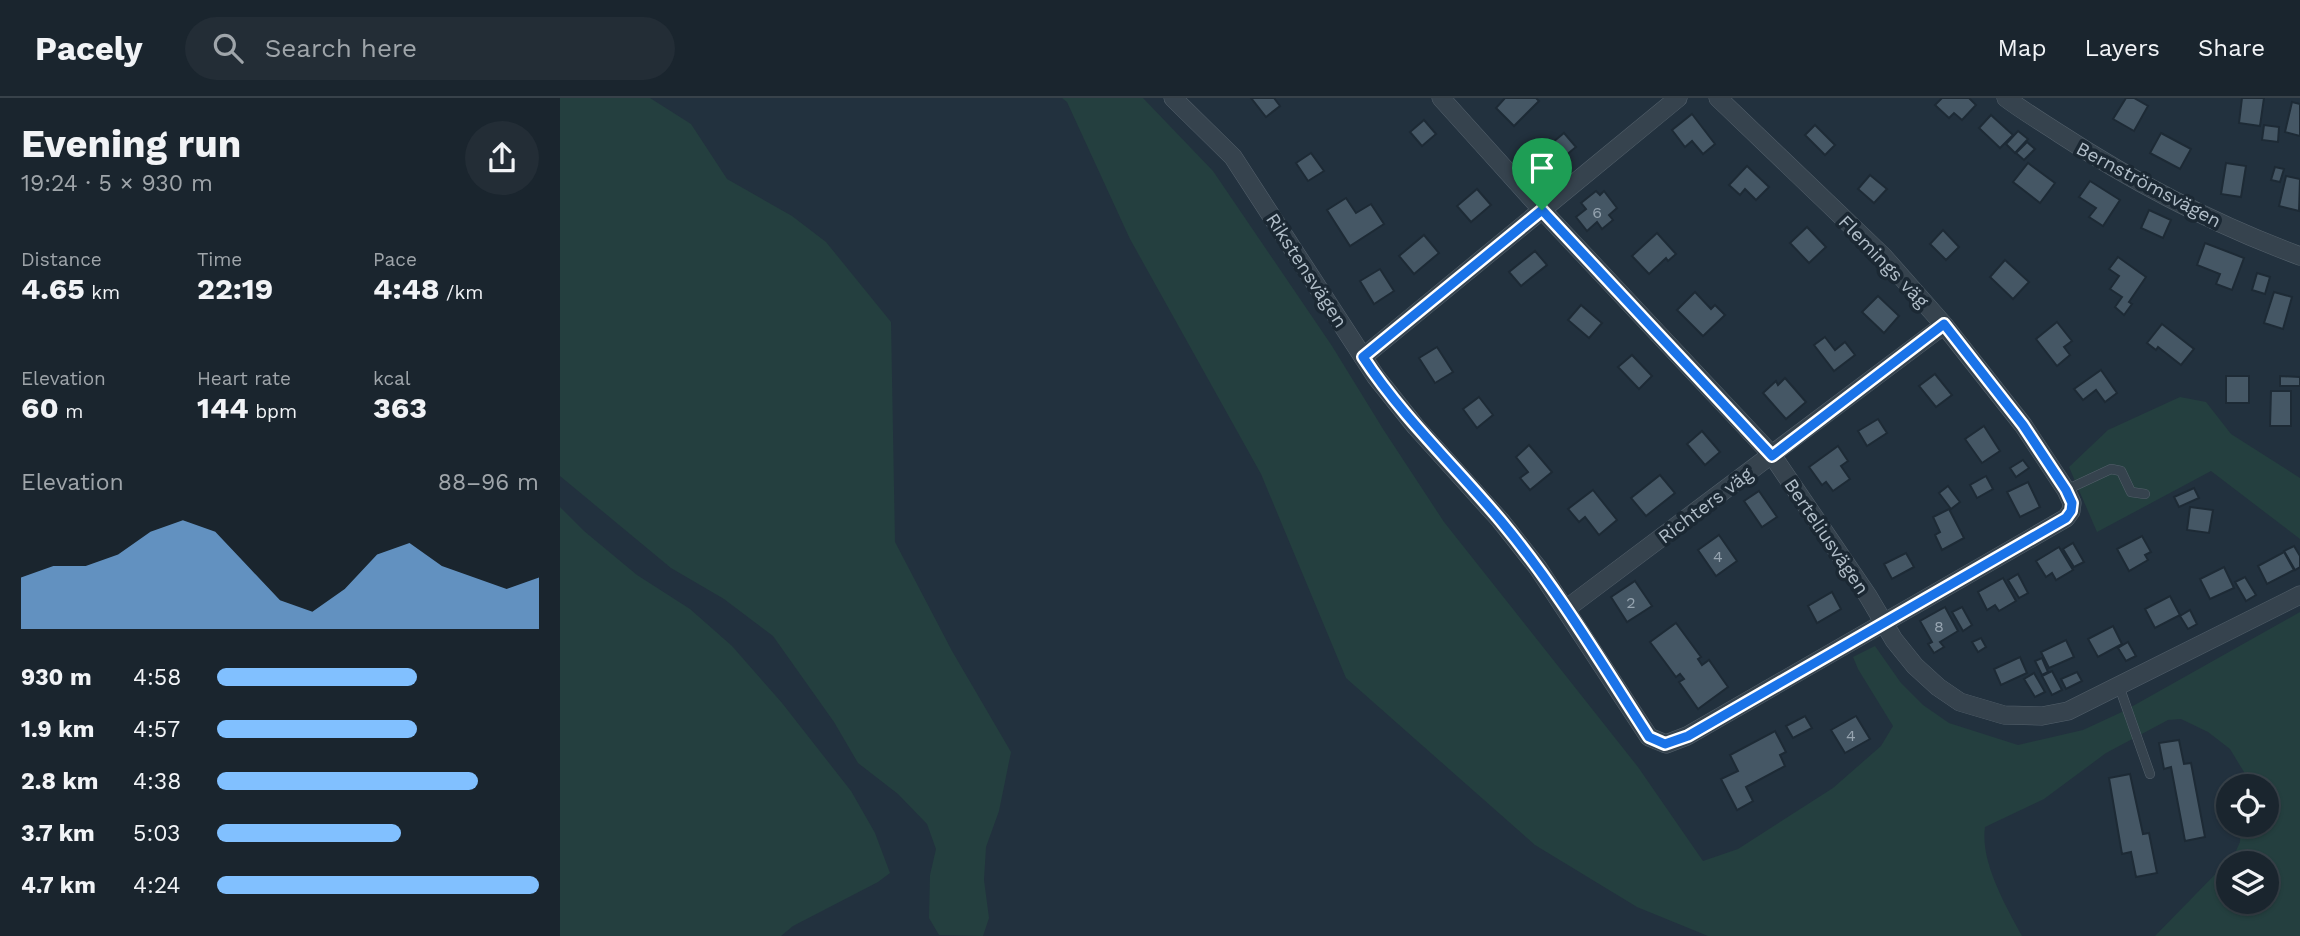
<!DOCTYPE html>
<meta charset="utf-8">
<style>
:root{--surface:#1a252e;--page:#232d36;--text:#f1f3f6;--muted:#9fa5aa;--line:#38424a;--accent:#81c0ff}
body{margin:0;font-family:"Work Sans",sans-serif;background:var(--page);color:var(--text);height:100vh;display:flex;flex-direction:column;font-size:26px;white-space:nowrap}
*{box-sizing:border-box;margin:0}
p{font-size:23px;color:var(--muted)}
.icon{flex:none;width:38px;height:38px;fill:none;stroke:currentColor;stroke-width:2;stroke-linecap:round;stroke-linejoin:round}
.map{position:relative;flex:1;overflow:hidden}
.side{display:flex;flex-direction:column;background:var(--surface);width:560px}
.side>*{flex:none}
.controls{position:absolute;left:1656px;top:676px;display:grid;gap:14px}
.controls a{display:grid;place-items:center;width:63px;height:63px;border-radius:50%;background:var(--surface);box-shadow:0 2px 5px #0004,0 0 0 2px var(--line);font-size:35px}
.pin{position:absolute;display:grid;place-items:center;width:60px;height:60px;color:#fff;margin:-72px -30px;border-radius:50% 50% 50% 0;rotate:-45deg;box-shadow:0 0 7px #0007}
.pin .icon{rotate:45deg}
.round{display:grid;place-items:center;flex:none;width:74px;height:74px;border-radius:37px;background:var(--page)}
.headline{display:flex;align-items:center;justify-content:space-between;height:119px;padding:0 21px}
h1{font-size:38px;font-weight:700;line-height:52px}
.figures{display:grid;grid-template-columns:repeat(3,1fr);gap:10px;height:119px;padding:7px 21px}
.figures div{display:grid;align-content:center}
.figures b{font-size:30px;font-weight:700}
.figures small{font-size:19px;font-weight:400}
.figures p{font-size:19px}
.chart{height:196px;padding:14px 21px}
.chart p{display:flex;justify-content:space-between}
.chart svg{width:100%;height:126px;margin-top:7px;fill:var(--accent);opacity:.7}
ul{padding:0 21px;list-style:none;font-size:23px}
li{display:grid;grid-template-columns:112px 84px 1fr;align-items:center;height:52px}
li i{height:18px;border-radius:9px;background:var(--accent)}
header{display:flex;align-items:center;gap:42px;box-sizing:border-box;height:98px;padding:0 35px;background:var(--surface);border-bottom:2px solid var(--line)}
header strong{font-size:33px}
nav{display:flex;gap:38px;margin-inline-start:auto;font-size:24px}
.search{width:490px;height:63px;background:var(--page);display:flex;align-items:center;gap:18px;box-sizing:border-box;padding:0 24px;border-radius:38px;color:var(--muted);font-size:26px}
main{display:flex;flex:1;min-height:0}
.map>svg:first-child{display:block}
</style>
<header>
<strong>Pacely</strong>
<div class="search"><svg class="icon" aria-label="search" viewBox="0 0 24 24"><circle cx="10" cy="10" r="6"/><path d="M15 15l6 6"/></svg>Search here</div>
<nav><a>Map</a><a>Layers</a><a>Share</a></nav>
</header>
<main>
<section class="side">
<div class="headline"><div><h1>Evening run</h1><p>19:24 · 5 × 930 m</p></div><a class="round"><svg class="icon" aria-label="share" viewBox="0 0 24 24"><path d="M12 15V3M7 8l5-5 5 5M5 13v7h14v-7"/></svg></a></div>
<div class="figures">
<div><p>Distance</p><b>4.65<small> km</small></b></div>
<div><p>Time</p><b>22:19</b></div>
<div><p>Pace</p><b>4:48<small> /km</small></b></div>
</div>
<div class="figures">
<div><p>Elevation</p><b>60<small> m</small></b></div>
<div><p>Heart rate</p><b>144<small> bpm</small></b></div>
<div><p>kcal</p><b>363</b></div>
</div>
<div class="chart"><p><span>Elevation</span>88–96 m</p>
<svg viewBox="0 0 160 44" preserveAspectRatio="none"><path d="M0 44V26L10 22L20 22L30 18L40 10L50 6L60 10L70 22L80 34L90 38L100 30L110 18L120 14L130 22L140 26L150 30L160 26V44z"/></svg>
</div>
<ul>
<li><b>930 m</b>4:58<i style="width:62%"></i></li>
<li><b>1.9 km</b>4:57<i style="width:62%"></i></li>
<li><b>2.8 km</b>4:38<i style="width:81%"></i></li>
<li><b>3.7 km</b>5:03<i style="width:57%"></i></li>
<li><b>4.7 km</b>4:24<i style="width:100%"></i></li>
</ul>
</section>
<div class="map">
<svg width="1740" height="838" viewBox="0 0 1740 838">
<rect width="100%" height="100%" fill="#22313e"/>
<g fill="#243f3f" fill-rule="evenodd">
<path d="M0,0H90L131,26L167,81L232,118L266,144L331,224L335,444L392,553L451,654L439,713L426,749L424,782L429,820L423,838L379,837L369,820L370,777L376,751L367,726L338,696L298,665L274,624L213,538L164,501L111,470L0,378Z"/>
<path d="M502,0H583L653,73L772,248L823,331L884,424L1078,669L1143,763L1178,751L1273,690L1321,648L1333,628L1298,571L1293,559L1315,548L1341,585L1363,607L1389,625L1458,647L1523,632L1564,613L1740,514V838H1595L1674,757L1680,744L1681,726H1706V688H1683L1684,674L1670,651L1648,634L1621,621L1608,622L1546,655L1484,701L1425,729C1420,764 1446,808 1462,838H1148L1077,809L975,747L786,580L701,376L570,141L507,4ZM1668,765H1706V803H1668Z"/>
<path d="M1620,299L1646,304L1671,336L1740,380V441L1651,373L1537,434L1509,369L1548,332Z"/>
<path d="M0,409L24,433L77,477L130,511L172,548L222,605L291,693L315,735L330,775L318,784L233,828L221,838H0Z"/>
</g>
<g fill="#455765" stroke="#1d2a35" stroke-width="2">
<path d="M691,0H714L720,8L706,19Z"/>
<path d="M945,0H976L979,3L954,28L936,10Z"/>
<path d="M1382,0H1409L1416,7L1402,22L1394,15L1389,20L1375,7Z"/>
<path d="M1566,0H1574L1588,8L1574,33L1553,21Z"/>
<path d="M1682,0H1704L1700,28L1679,25Z"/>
<path d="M1732,4L1740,6V38L1725,34Z"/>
<path d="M1132,16L1155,46L1143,56L1132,43L1125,49L1112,32Z"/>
<path d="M1431,17L1453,37L1440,50L1419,30Z"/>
<path d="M864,22L876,36L862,48L850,34Z"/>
<path d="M1255,27L1275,47L1265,57L1245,37Z"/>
<path d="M1704,27L1719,29L1718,44L1702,42Z"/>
<path d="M1458,33L1468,41L1455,55L1446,46Z"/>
<path d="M1004,35L1016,49L999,63L987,49Z"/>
<path d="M1601,35L1631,51L1620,71L1590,55Z"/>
<path d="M1467,44L1475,51L1464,62L1456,55Z"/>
<path d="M751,55L764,73L748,83L736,65Z"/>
<path d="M1468,65L1495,85L1480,105L1453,84Z"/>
<path d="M1666,65L1686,68L1681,99L1661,96Z"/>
<path d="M1187,68L1209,89L1196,102L1185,91L1180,97L1169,87Z"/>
<path d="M1715,69L1724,71L1720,84L1711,82Z"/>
<path d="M1310,77L1327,91L1314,105L1298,91Z"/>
<path d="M1726,78L1740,81L1739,113L1719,108Z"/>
<path d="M1530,83L1560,102L1543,128L1529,119L1536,110L1519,99Z"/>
<path d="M917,91L931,107L911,124L897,108Z"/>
<path d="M1036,93L1040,97L1044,93L1057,110L1049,117L1053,122L1042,131L1037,124L1027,133L1016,119L1026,111L1021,105Z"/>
<path d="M786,100L796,115L811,106L824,126L790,148L767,112Z"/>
<path d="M1589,112L1611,122L1603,140L1581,130Z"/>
<path d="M1247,129L1266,149L1249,165L1230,145Z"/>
<path d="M1383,132L1399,149L1386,162L1370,146Z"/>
<path d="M1097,135L1116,156L1108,163L1106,160L1089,176L1072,158Z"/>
<path d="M864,137L879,155L854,176L839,158Z"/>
<path d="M1645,145L1684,160L1672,192L1656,186L1660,176L1637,167Z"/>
<path d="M975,153L987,167L961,188L949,174Z"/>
<path d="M1558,159L1586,179L1569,204L1572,206L1564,217L1555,209L1562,199L1550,191L1559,178L1549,171Z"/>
<path d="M1445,162L1469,184L1453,201L1430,179Z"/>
<path d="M820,171L834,193L814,206L800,183Z"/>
<path d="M1697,175L1710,179L1705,196L1692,192Z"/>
<path d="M1135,194L1151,211L1155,207L1165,217L1143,238L1117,212Z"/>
<path d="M1714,194L1732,199L1723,231L1704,225Z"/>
<path d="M1318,198L1339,218L1324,235L1302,214Z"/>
<path d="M1021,207L1042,225L1029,240L1008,222Z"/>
<path d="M1497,224L1512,243L1504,249L1510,257L1497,268L1476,241Z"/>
<path d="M1602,226L1634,251L1621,267L1598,249L1596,252L1587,245Z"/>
<path d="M1265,239L1275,252L1285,244L1295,257L1274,273L1254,247Z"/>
<path d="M877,249L893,274L875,285L859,260Z"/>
<path d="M1072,257L1092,278L1079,291L1058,269Z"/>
<path d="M1541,272L1557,295L1545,304L1536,292L1523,302L1514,291Z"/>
<path d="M1375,276L1392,297L1376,309L1359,288Z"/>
<rect x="1666" y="278" width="23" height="27"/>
<path d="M1720,278L1740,279V288H1720Z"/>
<path d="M1225,280L1246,304L1226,321L1203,295L1216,283L1218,287Z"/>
<path d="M1711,293H1731V328H1710Z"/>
<path d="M919,299L933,317L917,330L903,311Z"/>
<path d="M1318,321L1327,335L1307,348L1298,333Z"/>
<path d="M1424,328L1440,353L1422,365L1405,341Z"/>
<path d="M1142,333L1160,354L1145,367L1127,346Z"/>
<path d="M969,347L992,374L970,392L960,380L968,374L956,359Z"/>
<path d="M1278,348L1288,363L1281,368L1290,381L1273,393L1266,384L1262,387L1249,369Z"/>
<path d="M1463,362L1469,370L1456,379L1450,370Z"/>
<path d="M1100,377L1115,395L1086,418L1071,400Z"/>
<path d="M1426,378L1433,391L1417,400L1410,387Z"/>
<path d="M1468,384L1480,409L1460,419L1447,394Z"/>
<path d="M1388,388L1400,404L1391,411L1379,395Z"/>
<path d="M1634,390L1639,400L1619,409L1614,399Z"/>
<path d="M1033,392L1057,422L1039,437L1025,419L1019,424L1008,411Z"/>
<path d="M1199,393L1217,419L1202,429L1184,403Z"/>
<path d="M1630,409L1653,412L1649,435L1627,432Z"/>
<path d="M1389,411L1404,440L1382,452L1375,437L1380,434L1373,419Z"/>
<path d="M1159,437L1177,463L1156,478L1138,452Z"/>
<path d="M1582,438L1591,454L1585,457L1588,462L1569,473L1557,451Z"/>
<path d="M1513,445L1524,464L1514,469L1503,451Z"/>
<path d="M1734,448L1740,458V469L1735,472L1724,453Z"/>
<path d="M1499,449L1513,472L1496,482L1492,475L1486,479L1476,463Z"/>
<path d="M1724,454L1734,472L1707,486L1698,468Z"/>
<path d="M1346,455L1354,469L1332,481L1324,466Z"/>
<path d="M1664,469L1674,490L1650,501L1640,481Z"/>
<path d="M1458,476L1468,495L1459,500L1448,482Z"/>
<path d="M1685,479L1696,497L1686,503L1675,484Z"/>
<path d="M1443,480L1456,503L1439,513L1435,507L1427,512L1418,494Z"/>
<path d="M1075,483L1092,508L1067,524L1051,499Z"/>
<path d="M1272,494L1281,511L1257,525L1248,508Z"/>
<path d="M1610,498L1620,517L1595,530L1585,511Z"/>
<path d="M1385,509L1398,533L1380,544L1384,549L1374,555L1368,546L1372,544L1360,523Z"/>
<path d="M1402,509L1412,527L1403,533L1392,514Z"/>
<path d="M1630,512L1637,526L1628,531L1620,518Z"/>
<path d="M1116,525L1141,559L1138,561L1142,567L1149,562L1168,589L1138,611L1119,584L1124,581L1120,576L1116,579L1090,544Z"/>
<path d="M1553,528L1562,546L1538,559L1528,541Z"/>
<path d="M1421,540L1426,549L1418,554L1412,544Z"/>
<path d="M1506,542L1514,559L1489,570L1481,554Z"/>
<path d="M1568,544L1576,558L1566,563L1558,550Z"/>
<path d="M1460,559L1467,575L1441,587L1434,571Z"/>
<path d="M1482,560L1488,574L1482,577L1475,563Z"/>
<path d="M1492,573L1502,592L1492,597L1482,578Z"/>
<path d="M1517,574L1522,583L1506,591L1501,581Z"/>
<path d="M1474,575L1485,594L1475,599L1464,581Z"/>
<path d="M1245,618L1252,630L1233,640L1226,628Z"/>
<path d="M1296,618L1310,641L1285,655L1271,632Z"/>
<path d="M1215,633L1226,654L1220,657L1225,668L1186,689L1193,703L1177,712L1161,681L1178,673L1170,657Z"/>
<path d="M1619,642L1624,666L1631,665L1645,739L1625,743L1611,669L1604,671L1599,645Z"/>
<path d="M1570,676L1583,736L1589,735L1597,775L1576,779L1571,754L1562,756L1549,680Z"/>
</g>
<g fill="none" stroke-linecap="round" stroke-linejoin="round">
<g stroke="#54616c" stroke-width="10">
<g id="service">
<path d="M1506,392L1551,371L1561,373L1571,394L1585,396"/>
<path d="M1559,588L1590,676"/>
</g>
</g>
<g stroke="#54616c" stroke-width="19">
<g id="minor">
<path d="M613,0L673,59L816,279L856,329L940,422L978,470L1089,639L1106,646L1127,638L1506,420L1511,413L1512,405L1506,392L1463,327L1384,227L1323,158L1158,0"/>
<path d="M881,0L982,112L1212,357L1308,498L1334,542L1355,568L1378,589L1400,604L1444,617L1482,618L1508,613L1740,497"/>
<path d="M1446,0C1463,13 1482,24 1500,36C1575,85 1656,127 1740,158"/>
<path d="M803,259L1118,0"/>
<path d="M1006,511L1384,227"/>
</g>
</g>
<use href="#service" stroke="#36434e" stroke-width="9"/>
<use href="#minor" stroke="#36434e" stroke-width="18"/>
</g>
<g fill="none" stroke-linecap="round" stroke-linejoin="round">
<g stroke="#fff" stroke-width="14">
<path id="route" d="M982,112L1212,358L1384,226L1463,327L1506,392L1512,405L1511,413L1506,420L1128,638L1105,646L1089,639C1042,566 997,490 941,423C895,368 843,320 803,259Z"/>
</g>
<use href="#route" stroke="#1a73e8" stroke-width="9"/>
</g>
<g text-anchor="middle" stroke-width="7" stroke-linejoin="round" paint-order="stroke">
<g font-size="16" fill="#96a4b0">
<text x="1037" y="120">6</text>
<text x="1158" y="464">4</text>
<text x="1071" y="510">2</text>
<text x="1379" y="534">8</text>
<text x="1291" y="643">4</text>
</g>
<g font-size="19" fill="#b1bec9" stroke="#1b2833">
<text transform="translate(1589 86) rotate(28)" y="7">Bernströmsvägen</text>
<text transform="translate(1324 163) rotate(46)" y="7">Flemings väg</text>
<text transform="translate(747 172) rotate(57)" y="7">Rikstensvägen</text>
<text transform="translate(1145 407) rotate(-37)" y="7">Richters väg</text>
<text transform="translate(1267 438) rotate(56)" y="7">Berteliusvägen</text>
</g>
</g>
</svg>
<div class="controls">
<a><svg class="icon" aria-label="locate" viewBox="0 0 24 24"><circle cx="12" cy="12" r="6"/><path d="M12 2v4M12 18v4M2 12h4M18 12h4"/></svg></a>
<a><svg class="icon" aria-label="layers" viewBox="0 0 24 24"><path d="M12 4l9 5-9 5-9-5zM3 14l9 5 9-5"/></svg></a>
</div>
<div class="pin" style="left:982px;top:112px;background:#1e9e55"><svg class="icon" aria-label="arrive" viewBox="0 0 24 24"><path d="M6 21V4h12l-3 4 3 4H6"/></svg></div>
</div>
</main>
